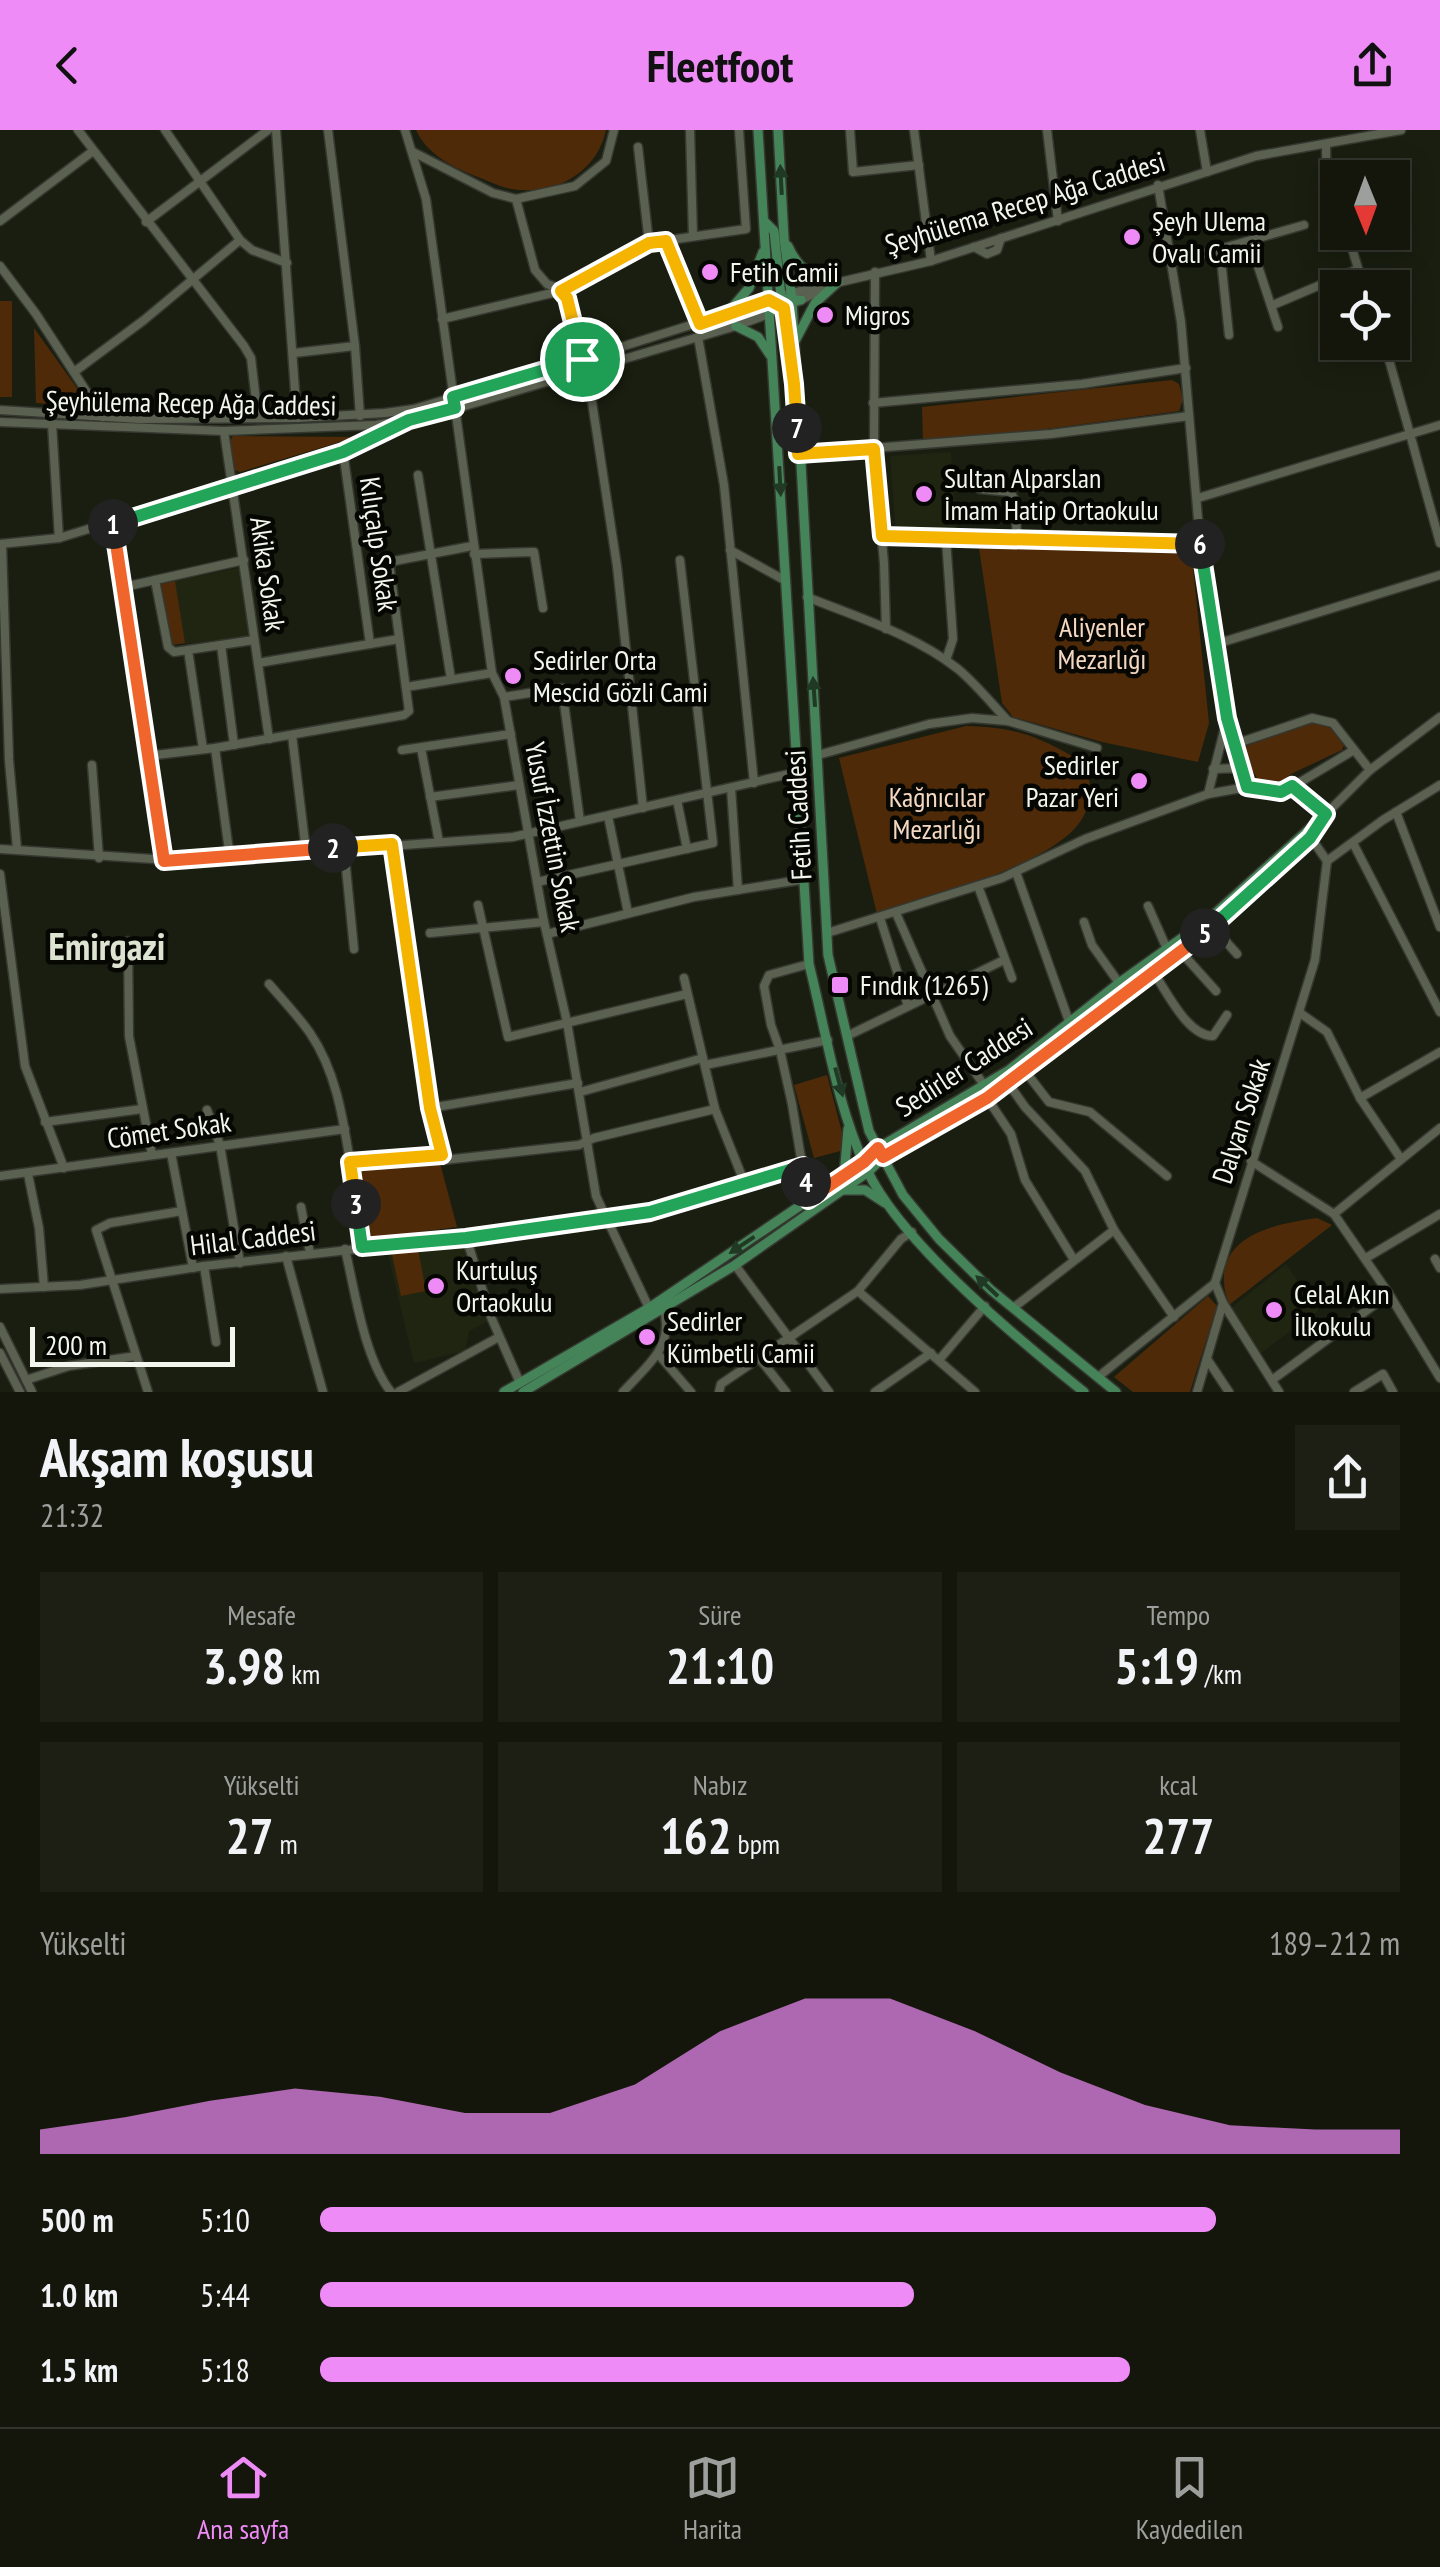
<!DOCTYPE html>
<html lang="tr">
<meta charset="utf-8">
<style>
:root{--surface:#14160c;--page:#1d1f15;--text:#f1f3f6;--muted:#9d9f9d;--line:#33352d;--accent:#ef8bf7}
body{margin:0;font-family:"PT Sans Narrow",sans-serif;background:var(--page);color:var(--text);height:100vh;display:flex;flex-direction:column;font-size:38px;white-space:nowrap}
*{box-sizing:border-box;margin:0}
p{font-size:32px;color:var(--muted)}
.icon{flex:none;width:55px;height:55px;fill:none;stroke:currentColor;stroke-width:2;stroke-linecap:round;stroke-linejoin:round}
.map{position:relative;height:1262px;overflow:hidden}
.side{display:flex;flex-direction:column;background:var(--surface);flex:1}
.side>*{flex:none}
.needle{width:65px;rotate:179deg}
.buttons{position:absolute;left:1320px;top:30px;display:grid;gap:20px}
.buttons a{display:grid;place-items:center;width:90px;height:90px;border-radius:0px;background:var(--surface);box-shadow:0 5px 25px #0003,0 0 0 2px var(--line);font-size:50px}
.scale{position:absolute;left:30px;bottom:25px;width:205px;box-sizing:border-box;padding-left:10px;border:5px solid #f3f6ed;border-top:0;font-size:28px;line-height:35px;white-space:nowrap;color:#f3f6ed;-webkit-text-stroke:8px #060703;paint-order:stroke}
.pin{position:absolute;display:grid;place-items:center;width:85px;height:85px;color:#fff;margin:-42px;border:5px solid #fff;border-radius:50%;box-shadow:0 2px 10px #0007}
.km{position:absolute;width:50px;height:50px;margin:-25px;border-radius:50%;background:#222;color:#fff;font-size:28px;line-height:50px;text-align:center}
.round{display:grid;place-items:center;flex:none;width:105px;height:105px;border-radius:0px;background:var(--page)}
.summary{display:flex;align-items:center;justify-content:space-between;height:170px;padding:0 40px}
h1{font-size:55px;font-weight:600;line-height:75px}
.figures{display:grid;grid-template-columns:repeat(3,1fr);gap:15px;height:170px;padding:10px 40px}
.figures div{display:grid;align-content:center;border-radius:0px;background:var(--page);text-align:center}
.figures b{font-size:50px;font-weight:600}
.figures small{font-size:28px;font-weight:400}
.figures p{font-size:28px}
.chart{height:280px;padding:20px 40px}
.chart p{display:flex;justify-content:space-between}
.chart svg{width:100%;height:180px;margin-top:10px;fill:var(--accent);opacity:.7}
ul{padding:0 40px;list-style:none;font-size:32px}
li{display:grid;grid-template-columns:160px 120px 1fr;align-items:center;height:75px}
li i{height:25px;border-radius:12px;background:var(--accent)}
header{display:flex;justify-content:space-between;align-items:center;height:130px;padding:0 40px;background:var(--accent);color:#111;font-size:45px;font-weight:600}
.menu{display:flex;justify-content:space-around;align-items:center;height:140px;border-top:2px solid var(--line);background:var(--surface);font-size:28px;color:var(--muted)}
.menu a{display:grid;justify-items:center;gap:5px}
.menu .active{color:var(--accent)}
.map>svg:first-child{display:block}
</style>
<header><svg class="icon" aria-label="back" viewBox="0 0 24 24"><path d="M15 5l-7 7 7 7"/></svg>Fleetfoot<svg class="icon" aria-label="share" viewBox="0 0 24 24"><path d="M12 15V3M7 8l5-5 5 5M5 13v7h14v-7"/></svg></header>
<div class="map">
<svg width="1440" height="1262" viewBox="0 0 1440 1262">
<rect width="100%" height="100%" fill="#1a1e10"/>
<g fill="#202511">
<path d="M951,322L957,405L896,403L890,326Z"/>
<path d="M239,438L250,504L247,507L172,515L159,454Z"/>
<path d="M462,1113L489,1191L469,1201L465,1221L414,1233L387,1120L395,1122Z"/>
<path d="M1286,1134L1318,1181L1258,1225L1230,1179Z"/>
</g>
<g fill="#4e2a09">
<path d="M416,0H606C597,43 554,66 512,59C499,57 487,50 475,46C451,36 427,24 416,0Z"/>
<rect x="0" y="171" width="12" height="96"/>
<path d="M34,198L79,261L80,267L74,276L36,273Z"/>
<path d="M1172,250L1179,254L1183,269L1179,281L995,306L923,310L922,277Z"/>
<path d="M233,306L357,307L240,342L235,340L230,311Z"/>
<path d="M979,418H1191L1209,593L1198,632L1102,612L1013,587L1002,573Z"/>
<path d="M175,451L185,513L172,515L159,454Z"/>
<path d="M1312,591L1333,599L1344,615L1342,620L1293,643L1272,658L1263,659L1242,622L1244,617Z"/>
<path d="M966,596C1023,598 1039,607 1088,635C1090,655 1092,671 1082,689C1054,735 928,767 877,784L839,628Z"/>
<path d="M827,945L844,1010V1020L814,1028L794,955Z"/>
<path d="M433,1029L440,1033L457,1097L366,1109L356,1035Z"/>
<path d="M1317,1088L1332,1095L1229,1175C1206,1111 1264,1095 1317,1088Z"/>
<path d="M418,1119L426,1161L401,1166L392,1125Z"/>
<path d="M1208,1166L1217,1176L1190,1262H1133L1114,1247Z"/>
</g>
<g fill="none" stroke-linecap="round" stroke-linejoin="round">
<g stroke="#353830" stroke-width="11">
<g id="minor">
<path d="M78,0L244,216L251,228L258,288"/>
<path d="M165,0L240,110L252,120L287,133"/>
<path d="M276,0L297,288"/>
<path d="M328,0L355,216L360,286"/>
<path d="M405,0L426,69L492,543L504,567L544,792L567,892L596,1066L649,1178L664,1180C674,1218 646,1236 623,1262"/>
<path d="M690,0L693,106"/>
<path d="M850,0L853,42L919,35"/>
<path d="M914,0L931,131"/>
<path d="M1047,0L1058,91"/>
<path d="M1200,0L1207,42"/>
<path d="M1326,15L1327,84L1338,89"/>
<path d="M638,17L649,113"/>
<path d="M413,22L493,63L516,69L575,56L606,31L614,0"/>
<path d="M1158,55L1181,192L1200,412L1227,589L1208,664"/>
<path d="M516,69L535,140L547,154L560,159L567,168L583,229"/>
<path d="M0,91L93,21"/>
<path d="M146,92L268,0"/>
<path d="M1347,102L1364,158"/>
<path d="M667,111L700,194"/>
<path d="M1250,112L1278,197"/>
<path d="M974,117L987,124L997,120L1001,108"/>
<path d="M1220,120L1229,205"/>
<path d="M1171,133L1304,95"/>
<path d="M0,136L36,184L103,287"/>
<path d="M875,142L874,319L884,433L886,499"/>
<path d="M788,164L931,131L1256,26L1401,0"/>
<path d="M797,172L830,156"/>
<path d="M1273,175L1358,139"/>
<path d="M442,189L561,161L649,113L746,99L739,0"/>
<path d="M698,207L724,355L754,653"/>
<path d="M294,223L355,216"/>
<path d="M587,239L617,436L643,678"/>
<path d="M74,242L144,190L240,110"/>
<path d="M873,273L1082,254L1186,238"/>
<path d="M0,280L139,289L297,288L385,283L414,279L583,229L770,170"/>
<path d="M0,292L224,301L376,295L434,285L736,196L785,178"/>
<path d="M52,294L59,408"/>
<path d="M1440,295L1410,304L1440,413"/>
<path d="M224,301L269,609"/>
<path d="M343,321L370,514"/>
<path d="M798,324L1051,304L1189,286"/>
<path d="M418,345L451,549"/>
<path d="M980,359L1010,362L1015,370L1017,409"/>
<path d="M1198,368L1410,304L1384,212"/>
<path d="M113,392L164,731"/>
<path d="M882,406L1200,412"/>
<path d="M946,409L953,509L946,530"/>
<path d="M0,414L59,408L343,321L401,294"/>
<path d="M2,414L9,630L17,719"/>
<path d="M730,420L786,451"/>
<path d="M474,424L534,422L543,478"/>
<path d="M155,450L168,517L174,522L254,510"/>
<path d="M124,457L244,430"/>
<path d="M807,467C857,487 915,505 958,539C976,554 992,574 1008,591"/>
<path d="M221,515L234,615"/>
<path d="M1213,515L1440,445"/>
<path d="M188,520L203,619"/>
<path d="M258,533L399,509"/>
<path d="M406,557L492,543"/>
<path d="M504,567L562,558L580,691"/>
<path d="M1227,589L1247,657"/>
<path d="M292,605L306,721"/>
<path d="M1235,614L1312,588L1333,593L1370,640"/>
<path d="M215,618L230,728"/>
<path d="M421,618L439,712"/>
<path d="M402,620L511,604"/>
<path d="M818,625L929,594L972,588L1008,591L1097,618"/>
<path d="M147,626L215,618L404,585L409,581L389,432L472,416"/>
<path d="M92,635L99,728"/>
<path d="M1213,639L1242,638"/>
<path d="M1292,657L1354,620"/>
<path d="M731,658L738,760"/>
<path d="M430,667L519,655"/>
<path d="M677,670L687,719"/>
<path d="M1396,682L1440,797"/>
<path d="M608,686L628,783"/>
<path d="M1311,708L1327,731L1383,690L1440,655"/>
<path d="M1353,713L1440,882"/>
<path d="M392,714L430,978L444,1030L579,1015L594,1008L715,979"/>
<path d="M344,718L354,819"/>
<path d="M0,719L184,731L513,707L798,642"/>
<path d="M1016,742L1070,894L1077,901"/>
<path d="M0,744L25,936L64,1038"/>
<path d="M537,752L713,713L680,430"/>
<path d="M978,756L1012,848"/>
<path d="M478,775L508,907L687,864"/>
<path d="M1148,776L1167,819"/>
<path d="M896,783L950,906L984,955"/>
<path d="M880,788L908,876"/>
<path d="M1084,792L1092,815L1119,853"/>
<path d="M1213,797L1237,824"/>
<path d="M430,803L544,792"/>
<path d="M827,803L1002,748L1085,709L1208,664L1247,657L1281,662L1292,657L1326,684L1370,640L1440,587"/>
<path d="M547,804L694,767L806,749"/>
<path d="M128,811L129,906L152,1025"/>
<path d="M1180,821L1216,861"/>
<path d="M1153,842C1167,861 1187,906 1213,906L1227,885"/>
<path d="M684,848L715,979L745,1054"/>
<path d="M269,854C283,870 298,886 310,903C336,941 343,988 350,1032L442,1025"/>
<path d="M1300,883L1327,902L1360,968L1401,1029"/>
<path d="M847,906L1004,830"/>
<path d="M705,935L828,910"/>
<path d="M1025,941L1049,972L1090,982L1167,1046"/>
<path d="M1008,953L1025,977L1085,1041L1114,1100L1174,1187"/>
<path d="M580,962L703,928"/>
<path d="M987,968L1011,1004L1025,1050L1074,1130"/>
<path d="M1360,968L1440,922"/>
<path d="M430,978L578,953"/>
<path d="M207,980L220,1015L240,1133"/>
<path d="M45,992L142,979"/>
<path d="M171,1023L193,1138"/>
<path d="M1251,1031L1334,1084L1389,1164L1440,1248"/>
<path d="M350,1032L362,1117"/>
<path d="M28,1044L39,1098L44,1157"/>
<path d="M0,1046L345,999"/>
<path d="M808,1070L792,974L780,920L771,895L764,856L769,845L809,834"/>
<path d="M301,1077L310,1123"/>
<path d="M1334,1084L1440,998"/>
<path d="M466,1107L491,1187L520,1253"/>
<path d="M345,1119C355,1161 364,1228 391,1262"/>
<path d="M286,1126L323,1262"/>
<path d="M1366,1128L1440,1084"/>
<path d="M1435,1129L1440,1138"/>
<path d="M735,1135L829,1262"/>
<path d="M204,1136L216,1212"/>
<path d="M0,1159L80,1155L204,1136L466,1107L650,1082L803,1036"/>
<path d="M858,1161L975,1262"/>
<path d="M1223,1173L1279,1262"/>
<path d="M1013,1178L1114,1100"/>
<path d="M0,1197L32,1262"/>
<path d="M0,1223L20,1262"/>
<path d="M658,1224L691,1262"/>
<path d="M760,1229L786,1262"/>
<path d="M1207,1229L1229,1262"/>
<path d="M939,1230L985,1176"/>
<path d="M1098,1247L1215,1153"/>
<path d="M26,1250L69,1236L136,1226"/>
<path d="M1272,1250L1389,1164"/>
<path d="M148,1262L96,1100L110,1093L182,1081"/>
<path d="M398,1262L499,1207"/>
<path d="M719,1262L721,1254L858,1161L901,1109L912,1102"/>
<path d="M875,1262L931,1223"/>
<path d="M1197,1262L1223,1173L1215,1153L1315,830L1327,731"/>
<path d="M1354,1262L1383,1244L1393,1262"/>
</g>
</g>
<g stroke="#353830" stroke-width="12">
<g id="major">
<path d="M758,0L809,834C826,902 837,977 867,1040C901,1113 1019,1210 1084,1262"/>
<path d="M778,0L784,108L792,170L828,825L869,1001L903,1065L939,1109L991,1160L1116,1262"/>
<path d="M764,91L774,101L781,166L785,170H801"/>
<path d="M788,116C799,140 812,149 838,152"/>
<path d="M769,171C784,175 785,181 787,197"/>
<path d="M726,185L749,158L763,122"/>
<path d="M736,196L758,207L770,225"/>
<path d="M794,213L815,173L838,152"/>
<path d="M844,1046L848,999"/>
<path d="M844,1060H865L885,1073"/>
<path d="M504,1262L649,1178L844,1046L878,1018L1009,940L1119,853L1210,788L1326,684"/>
<path d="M523,1262L735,1135L868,1042C908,1001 973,978 1021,944C1123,872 1219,792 1311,708L1322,691"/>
</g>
</g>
<use href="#minor" stroke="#5b6151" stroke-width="8"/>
<use href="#major" stroke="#458459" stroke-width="9"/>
</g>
<defs><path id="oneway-solid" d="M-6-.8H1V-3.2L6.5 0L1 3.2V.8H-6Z" transform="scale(2.5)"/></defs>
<g fill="#1f3925">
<use href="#oneway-solid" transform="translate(781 50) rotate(-93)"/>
<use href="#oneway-solid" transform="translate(780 351) rotate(87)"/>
<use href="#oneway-solid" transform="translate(814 562) rotate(-94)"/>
<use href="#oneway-solid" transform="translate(839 952) rotate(75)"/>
<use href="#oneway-solid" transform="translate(742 1115) rotate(146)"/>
<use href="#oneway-solid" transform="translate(987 1156) rotate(-137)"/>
</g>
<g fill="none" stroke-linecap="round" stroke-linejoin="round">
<g stroke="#fff" stroke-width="20">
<path id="split-1" d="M113,394L343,322L409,290L455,278L453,267L582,229"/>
</g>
<g stroke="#fff" stroke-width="20">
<path id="split-2" d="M113,394L164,731L333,718"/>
</g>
<g stroke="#fff" stroke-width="20">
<path id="split-3" d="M333,718L392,714L430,978L442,1025L350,1032L356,1074"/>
</g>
<g stroke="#fff" stroke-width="20">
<path id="split-4" d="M356,1074L362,1117L466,1108L650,1082L803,1036L806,1052"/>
</g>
<g stroke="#fff" stroke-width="20">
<path id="split-5" d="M806,1052L808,1070L864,1032L878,1018L883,1027L987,968L1205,803"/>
</g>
<g stroke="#fff" stroke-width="20">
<path id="split-6" d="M1200,414L1227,588L1247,657L1281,662L1292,656L1326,684L1310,708L1205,803"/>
</g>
<g stroke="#fff" stroke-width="20">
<path id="split-7" d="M797,298L798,324L874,319L882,406L1200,414"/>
</g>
<g stroke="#fff" stroke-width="20">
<path id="split-8" d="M582,229L567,168L561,161L649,113L666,111L700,194L769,170L784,178L794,254L797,298"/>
</g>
<use href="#split-1" stroke="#22a559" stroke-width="12"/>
<use href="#split-2" stroke="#f0652b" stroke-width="12"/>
<use href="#split-3" stroke="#f5b400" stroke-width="12"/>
<use href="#split-4" stroke="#22a559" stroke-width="12"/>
<use href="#split-5" stroke="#f0652b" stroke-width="12"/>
<use href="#split-6" stroke="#22a559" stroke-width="12"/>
<use href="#split-7" stroke="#f5b400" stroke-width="12"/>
<use href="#split-8" stroke="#f5b400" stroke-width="12"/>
</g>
<g fill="#ef8bf7" stroke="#060703" stroke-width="4">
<circle cx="1132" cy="107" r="10"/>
<circle cx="710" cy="142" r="10"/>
<circle cx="825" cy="185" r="10"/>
<circle cx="924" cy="364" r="10"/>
<circle cx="513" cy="546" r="10"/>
<circle cx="1139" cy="651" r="10"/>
<rect x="830" y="845" width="20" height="20" rx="5"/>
<circle cx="436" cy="1156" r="10"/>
<circle cx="1274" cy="1180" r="10"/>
<circle cx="647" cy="1207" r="10"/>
</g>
<g text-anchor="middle" stroke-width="9" stroke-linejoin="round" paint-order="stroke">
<g font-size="28" fill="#f3f6ed" stroke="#060703">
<text transform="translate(1025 73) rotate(-17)" y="10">Şeyhülema Recep Ağa Caddesi</text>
<text transform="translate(191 273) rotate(1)" y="10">Şeyhülema Recep Ağa Caddesi</text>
<text transform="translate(379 414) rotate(82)" y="10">Kılıçalp Sokak</text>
<text transform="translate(268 444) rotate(82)" y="10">Akika Sokak</text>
<text transform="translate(798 685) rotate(-93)" y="10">Fetih Caddesi</text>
<text transform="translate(553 707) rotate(79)" y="10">Yusuf İzzettin Sokak</text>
<text transform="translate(964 937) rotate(-33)" y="10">Sedirler Caddesi</text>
<text transform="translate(1241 991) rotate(-72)" y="10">Dalyan Sokak</text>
<text transform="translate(169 1000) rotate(-8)" y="10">Cömet Sokak</text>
<text transform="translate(253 1108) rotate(-7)" y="10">Hilal Caddesi</text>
</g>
<g font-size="28" fill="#f3f6ed" stroke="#060703" text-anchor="start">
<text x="1152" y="101">Şeyh Ulema<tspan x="1152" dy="32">Ovalı Camii</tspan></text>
<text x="730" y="152">Fetih Camii</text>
<text x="845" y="195">Migros</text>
<text x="944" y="358">Sultan Alparslan<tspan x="944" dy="32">İmam Hatip Ortaokulu</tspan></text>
<text x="533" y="540">Sedirler Orta<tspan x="533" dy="32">Mescid Gözli Cami</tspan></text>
<text x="1119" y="645" text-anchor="end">Sedirler<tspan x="1119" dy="32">Pazar Yeri</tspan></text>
<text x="860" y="865">Fındık (1265)</text>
<text x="456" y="1150">Kurtuluş<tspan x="456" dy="32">Ortaokulu</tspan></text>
<text x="1294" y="1174">Celal Akın<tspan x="1294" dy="32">İlkokulu</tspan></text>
<text x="667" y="1201">Sedirler<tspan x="667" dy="32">Kümbetli Camii</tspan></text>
</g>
<g font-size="28" fill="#f5d8c2" stroke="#060703">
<text x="1102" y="507">Aliyenler<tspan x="1102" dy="32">Mezarlığı</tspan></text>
<text x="937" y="677">Kağnıcılar<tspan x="937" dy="32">Mezarlığı</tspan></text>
</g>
<g font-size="38" font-weight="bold" fill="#dde3d1" stroke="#060703">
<text x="107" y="830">Emirgazi</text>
</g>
</g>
</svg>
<div class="buttons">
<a><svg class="needle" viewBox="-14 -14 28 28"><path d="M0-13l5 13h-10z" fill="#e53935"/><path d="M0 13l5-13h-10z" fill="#9d9f9d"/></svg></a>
<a><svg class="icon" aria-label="locate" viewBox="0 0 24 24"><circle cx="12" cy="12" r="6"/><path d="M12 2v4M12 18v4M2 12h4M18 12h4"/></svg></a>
</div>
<div class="scale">200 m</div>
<div class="pin" style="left:582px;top:229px;background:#1e9e55"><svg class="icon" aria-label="arrive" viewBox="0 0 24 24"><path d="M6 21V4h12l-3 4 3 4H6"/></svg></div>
<b class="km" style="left:113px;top:394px">1</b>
<b class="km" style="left:333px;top:718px">2</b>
<b class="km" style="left:356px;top:1074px">3</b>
<b class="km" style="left:806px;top:1052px">4</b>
<b class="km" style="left:1205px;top:803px">5</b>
<b class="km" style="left:1200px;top:414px">6</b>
<b class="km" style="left:797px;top:298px">7</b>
</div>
<section class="side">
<div class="summary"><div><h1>Akşam koşusu</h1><p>21:32</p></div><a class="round"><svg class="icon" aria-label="share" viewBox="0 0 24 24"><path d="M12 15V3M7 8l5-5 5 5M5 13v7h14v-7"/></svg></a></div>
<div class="figures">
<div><p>Mesafe</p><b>3.98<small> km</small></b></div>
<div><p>Süre</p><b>21:10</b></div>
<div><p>Tempo</p><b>5:19<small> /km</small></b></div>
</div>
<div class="figures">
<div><p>Yükselti</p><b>27<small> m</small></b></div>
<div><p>Nabız</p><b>162<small> bpm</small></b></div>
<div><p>kcal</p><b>277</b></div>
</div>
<div class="chart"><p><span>Yükselti</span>189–212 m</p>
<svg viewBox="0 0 160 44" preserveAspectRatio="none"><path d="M0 44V38L10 35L20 31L30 28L40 30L50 34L60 34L70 27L80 14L90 6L100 6L110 14L120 24L130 32L140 37L150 38L160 38V44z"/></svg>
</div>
<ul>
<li><b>500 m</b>5:10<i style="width:83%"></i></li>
<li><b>1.0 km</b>5:44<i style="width:55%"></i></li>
<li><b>1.5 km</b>5:18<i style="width:75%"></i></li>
</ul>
</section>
<nav class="menu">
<a class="active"><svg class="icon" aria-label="home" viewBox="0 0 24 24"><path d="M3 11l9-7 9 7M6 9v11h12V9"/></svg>Ana sayfa</a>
<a><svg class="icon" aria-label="map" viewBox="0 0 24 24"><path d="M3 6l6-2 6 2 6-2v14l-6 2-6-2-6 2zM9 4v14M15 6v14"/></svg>Harita</a>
<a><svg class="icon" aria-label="saved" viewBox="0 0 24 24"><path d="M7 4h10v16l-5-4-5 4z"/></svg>Kaydedilen</a>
</nav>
